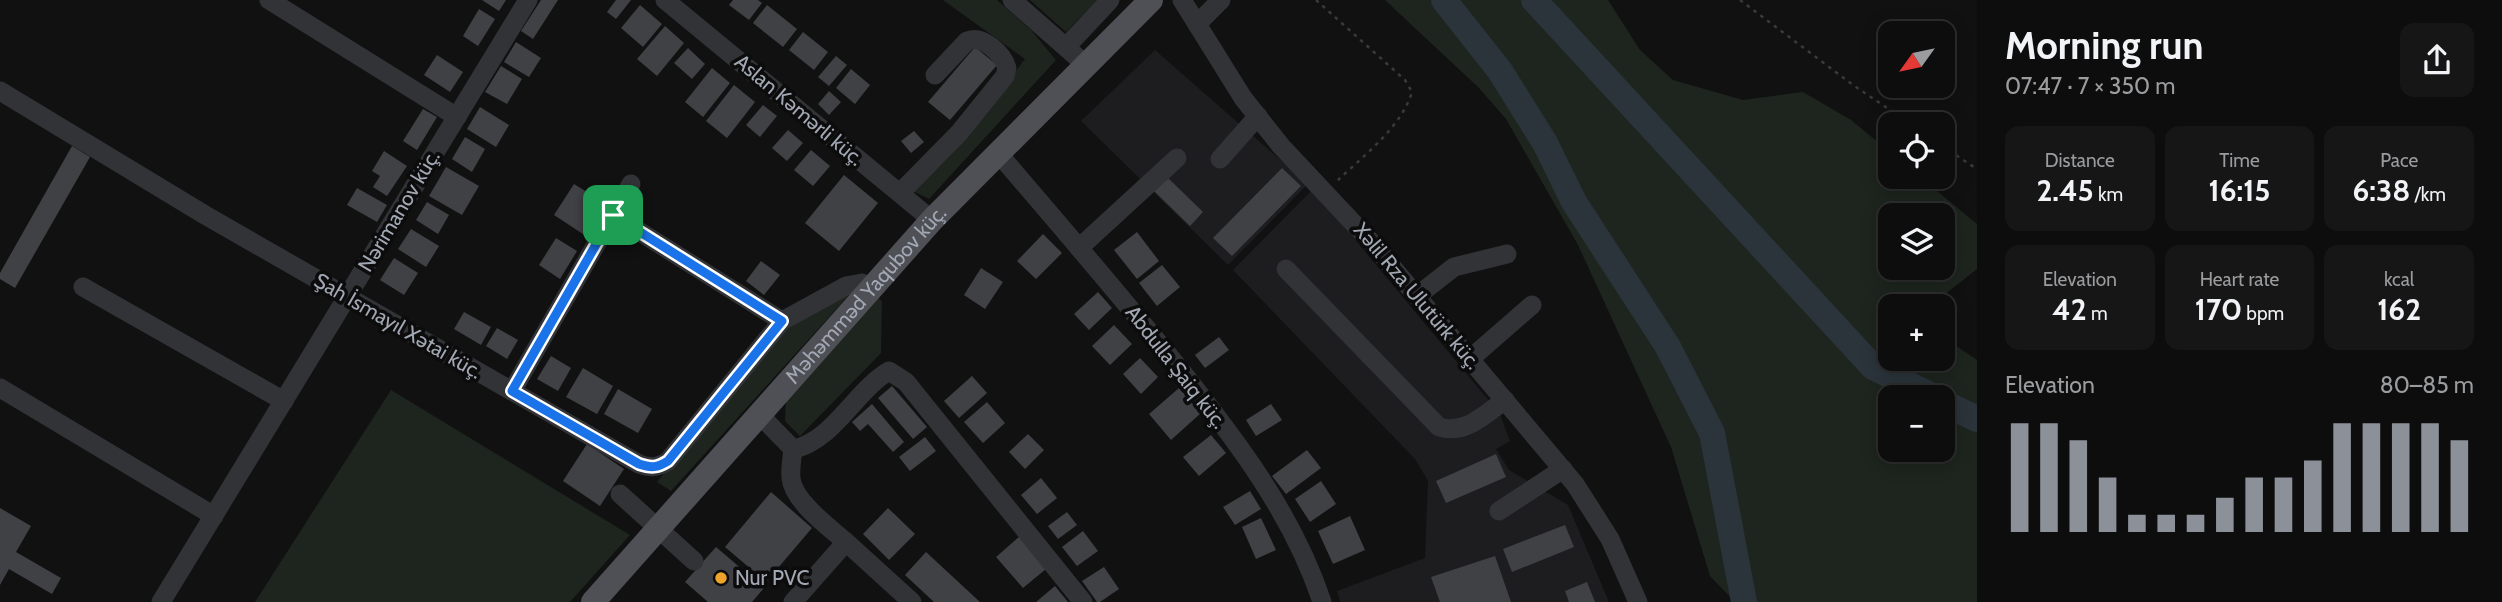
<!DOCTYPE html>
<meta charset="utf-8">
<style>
:root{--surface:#0d0d0e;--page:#161617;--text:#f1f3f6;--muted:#9a9c9e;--line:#2d2d2e;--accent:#8c9099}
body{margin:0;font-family:Cabin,sans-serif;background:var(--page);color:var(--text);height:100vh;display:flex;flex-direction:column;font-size:26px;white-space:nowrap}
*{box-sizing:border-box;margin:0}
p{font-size:23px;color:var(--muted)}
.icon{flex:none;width:38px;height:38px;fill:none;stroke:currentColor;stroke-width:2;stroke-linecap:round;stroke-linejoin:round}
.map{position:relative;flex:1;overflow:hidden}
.sheet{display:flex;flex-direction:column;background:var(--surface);width:525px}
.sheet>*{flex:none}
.needle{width:46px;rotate:237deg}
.tools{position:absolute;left:1878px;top:21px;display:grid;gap:14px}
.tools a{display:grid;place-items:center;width:77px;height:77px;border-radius:14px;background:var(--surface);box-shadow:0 4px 18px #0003,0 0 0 2px var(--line);font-size:35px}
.pin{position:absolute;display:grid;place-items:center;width:60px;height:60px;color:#fff;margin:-30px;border-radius:14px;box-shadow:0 4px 10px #0006}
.round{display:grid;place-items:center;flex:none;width:74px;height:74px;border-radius:14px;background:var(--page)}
.head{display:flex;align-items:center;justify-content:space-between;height:119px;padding:0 28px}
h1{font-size:38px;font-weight:700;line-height:52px}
.figures{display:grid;grid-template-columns:repeat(3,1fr);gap:10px;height:119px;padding:7px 28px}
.figures div{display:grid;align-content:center;border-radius:14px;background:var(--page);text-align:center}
.figures b{font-size:30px;font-weight:700}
.figures small{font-size:19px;font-weight:400}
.figures p{font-size:19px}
.chart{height:196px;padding:14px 28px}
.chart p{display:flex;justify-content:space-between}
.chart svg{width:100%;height:126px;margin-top:7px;stroke:var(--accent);stroke-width:6}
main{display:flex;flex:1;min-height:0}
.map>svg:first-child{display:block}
</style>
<main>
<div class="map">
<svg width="1977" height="602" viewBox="0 0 1977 602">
<rect width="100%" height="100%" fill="#111112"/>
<g fill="#1d1d1f">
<path d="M1155,50L1308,184L1228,265L1081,121Z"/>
<path d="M1313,189L1500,414L1510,441L1496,449L1509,470L1568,505L1609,602H1340L1337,591L1425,558L1428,481L1415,459L1233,270Z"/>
</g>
<g fill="#1d251e" fill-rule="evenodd">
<path d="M943,0H997L1031,30L1056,60L929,199L911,190L967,135L1025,59Z"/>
<path d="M1030,0H1097L1066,32Z"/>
<path d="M1385,0H1608L1640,50L1673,80L1743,100L1803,92L1851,120L1890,152V177H1920L1977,224V269L1944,295L1943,311L1942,306H1890V359H1942L1943,337L1977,360V602H1735L1710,576L1671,447L1578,245L1506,119L1479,88ZM1890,215H1942V268H1890ZM1942,397V450H1890V397Z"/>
<path d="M849,295L671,491L657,482L783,326Z"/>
<path d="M877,297L882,301L881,353L800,436L785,421L786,401Z"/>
<path d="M391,390L630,535L570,602H255Z"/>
</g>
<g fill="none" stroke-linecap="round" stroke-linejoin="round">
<g stroke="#2a343a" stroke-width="26">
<path d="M1444,0L1500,71L1545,143L1574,202L1668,347L1712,433L1744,602"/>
<path d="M1534,0L1873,367L1934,397"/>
<path d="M1942,402L1977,419"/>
</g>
</g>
<g fill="#404145">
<path d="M482,0H506L499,11Z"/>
<path d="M541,0H558L533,39L521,31Z"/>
<path d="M616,0H631L616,19L607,12Z"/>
<path d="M733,0H758L762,3L749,20L729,5Z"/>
<path d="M640,5L662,24L643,47L621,28Z"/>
<path d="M767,5L797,29L783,47L753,23Z"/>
<path d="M479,9L495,19L478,46L463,36Z"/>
<path d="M665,26L684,43L657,76L637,59Z"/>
<path d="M803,32L828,52L814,70L789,50Z"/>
<path d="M516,42L541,58L529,77L504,62Z"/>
<path d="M975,47L997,65L950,120L928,102Z"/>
<path d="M688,48L705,64L692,79L674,63Z"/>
<path d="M437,55L463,72L450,92L424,75Z"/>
<path d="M836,56L847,65L829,86L818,77Z"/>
<path d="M501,66L522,79L507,104L485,92Z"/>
<path d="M712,68L730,83L703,117L685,102Z"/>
<path d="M851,69L870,85L855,104L836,88Z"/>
<path d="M734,85L755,102L727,138L706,121Z"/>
<path d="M829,91L841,102L829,115L818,104Z"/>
<path d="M763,105L777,116L760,137L746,125Z"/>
<path d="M480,107L509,125L496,147L467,129Z"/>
<path d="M423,109L437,117L417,150L403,141Z"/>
<path d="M788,130L803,143L787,161L772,148Z"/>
<path d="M914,131L924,142L911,153L901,141Z"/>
<path d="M465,137L485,149L472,172L452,159Z"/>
<path d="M72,146L90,157L15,288L0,279V273Z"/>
<path d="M811,150L830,166L813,186L794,170Z"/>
<path d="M384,151L407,166L387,196L373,187L380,176L372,171Z"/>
<path d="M446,167L479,186L462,215L429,196Z"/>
<path d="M1282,168L1301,186L1232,256L1213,238Z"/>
<path d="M844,175L878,203L839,251L805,223Z"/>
<path d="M1166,176L1203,212L1190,226L1153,190Z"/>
<path d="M574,184L606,204L586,236L554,215Z"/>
<path d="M357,188L387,205L377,222L347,205Z"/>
<path d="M427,202L449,215L438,234L416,220Z"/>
<path d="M411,229L439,246L426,267L398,249Z"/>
<path d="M1137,232L1159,261L1137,279L1114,250Z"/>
<path d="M1043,234L1062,253L1036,279L1017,261Z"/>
<path d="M556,238L577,251L560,279L539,265Z"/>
<path d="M394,258L418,273L404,295L380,280Z"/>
<path d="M761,261L780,275L764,295L746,281Z"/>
<path d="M1162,265L1180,287L1157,306L1139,283Z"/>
<path d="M981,268L1003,282L985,309L964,295Z"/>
<path d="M1098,292L1112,308L1089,330L1074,314Z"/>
<path d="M464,312L491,327L481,345L454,329Z"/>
<path d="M1114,325L1132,344L1110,365L1092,346Z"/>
<path d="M497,328L518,340L507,359L486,346Z"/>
<path d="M1219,337L1229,350L1205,368L1195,355Z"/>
<path d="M551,356L571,368L558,391L537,379Z"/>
<path d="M1140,358L1158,377L1141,394L1123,374Z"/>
<path d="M583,368L613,386L597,414L566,397Z"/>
<path d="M972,376L987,393L959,418L944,401Z"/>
<path d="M892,386L927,427L913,439L878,398Z"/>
<path d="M1179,388L1201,413L1171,440L1149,414Z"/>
<path d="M618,389L652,409L638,433L604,414Z"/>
<path d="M987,402L1005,423L983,443L964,422Z"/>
<path d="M872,404L904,442L893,452L868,424L860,431L852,422Z"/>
<path d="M1271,404L1282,420L1256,436L1246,420Z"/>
<path d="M1028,434L1044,450L1025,469L1009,452Z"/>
<path d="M1211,435L1226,453L1199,476L1183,457Z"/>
<path d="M925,437L936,451L910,471L899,457Z"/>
<path d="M587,444L624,469L600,506L563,481Z"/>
<path d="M1307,450L1321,468L1286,494L1272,476Z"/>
<path d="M1496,454L1506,477L1446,503L1436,481Z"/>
<path d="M1041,478L1057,498L1037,514L1021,495Z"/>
<path d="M1321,481L1336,504L1310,522L1295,499Z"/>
<path d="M1250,491L1261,509L1235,525L1223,507Z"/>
<path d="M771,492L812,528L766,582L725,547Z"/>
<path d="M0,508L31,526L16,552L61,578L52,594L9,569L0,585Z"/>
<path d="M888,508L915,534L889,560L863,534Z"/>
<path d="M1067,512L1077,525L1058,539L1048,526Z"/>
<path d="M1350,516L1365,550L1333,564L1318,531Z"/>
<path d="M1261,518L1276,550L1256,559L1242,527Z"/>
<path d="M1565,525L1574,547L1512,572L1503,549Z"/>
<path d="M1083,531L1098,551L1077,566L1062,547Z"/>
<path d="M1019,537L1046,569L1023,588L996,557Z"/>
<path d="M716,547L764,588L752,602H708L685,582Z"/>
<path d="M926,552L980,602H934L905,575Z"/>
<path d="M1495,556L1511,602H1440L1431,577Z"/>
<path d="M1104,567L1119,589L1100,602H1097L1082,581Z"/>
<path d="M1587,582L1595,602H1569L1565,591Z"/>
<path d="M1055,586L1068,602H1036Z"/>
</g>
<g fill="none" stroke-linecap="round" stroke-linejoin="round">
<g stroke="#383a3e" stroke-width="2.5" stroke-dasharray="3.5 5" stroke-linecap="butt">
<path d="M1316,0L1405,80L1412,92C1401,128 1363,156 1336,182"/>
<path d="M1740,0L1853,85L1911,124"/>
<path d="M1942,146L1977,169"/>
</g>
<g stroke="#323337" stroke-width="19">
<path d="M269,0L457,117"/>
<path d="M665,0L932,220"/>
<path d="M1012,0L1086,65"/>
<path d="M1182,0L1243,98L1281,146L1372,243L1575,484L1610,539L1638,602"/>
<path d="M1197,24L1221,0"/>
<path d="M1066,47L1110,0"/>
<path d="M0,91L205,215L639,464C651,468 657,468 668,461L782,321L846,286L862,283L869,289"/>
<path d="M998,153C1059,224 1120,295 1179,368C1236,440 1293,514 1322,602"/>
<path d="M1220,159L1258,116"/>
<path d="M900,193L959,133L1005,76L1007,68C1003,54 982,34 967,41L935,75"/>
<path d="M613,215L631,184"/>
<path d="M1079,248L1177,158"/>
<path d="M1286,269L1439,427C1465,435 1484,415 1505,400"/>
<path d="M83,287L284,401"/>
<path d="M1417,296L1454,267L1507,254"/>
<path d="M1470,359L1532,305"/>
<path d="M0,388L214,516"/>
<path d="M512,391L613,215L782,321"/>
<path d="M759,414L793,449C831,443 856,390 889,371L906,382L1083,602"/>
<path d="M620,494L694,561"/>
<path d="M1499,511L1563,469"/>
<path d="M846,542L912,602"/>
<path d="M161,602L528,0"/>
<path d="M793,602L846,542C829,527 793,501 791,478C790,469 792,458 793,449"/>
</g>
<path stroke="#4e5056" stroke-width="24" id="s1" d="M593,602L932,220L1151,0"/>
</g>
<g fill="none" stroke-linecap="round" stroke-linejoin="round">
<g stroke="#fff" stroke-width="14">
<path id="route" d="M613,215L782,321L668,461C657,468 651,468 639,464L512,391Z"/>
</g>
<use href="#route" stroke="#1a73e8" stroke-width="9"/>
</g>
<circle fill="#efa42c" stroke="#0c0c0d" stroke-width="2.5" cx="721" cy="578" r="7"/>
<g text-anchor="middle" stroke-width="7" stroke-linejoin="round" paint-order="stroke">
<g font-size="21" fill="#a2a8b3" stroke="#0c0c0d">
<text transform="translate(799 110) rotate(40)" y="7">Aslan Kəmərli küç.</text>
<text transform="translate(399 211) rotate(-59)" y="7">Nərimanov küç.</text>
<text dy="7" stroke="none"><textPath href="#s1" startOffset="411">Məhəmməd Yaqubov küç.</textPath></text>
<text transform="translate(1417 296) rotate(50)" y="7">Xəlil Rza Ulutürk küç.</text>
<text transform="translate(398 326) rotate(30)" y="7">Şah İsmayıl Xətai küç.</text>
<text transform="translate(1176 367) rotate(52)" y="7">Abdulla Şaiq küç.</text>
</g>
<g font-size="21" fill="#a2a8b3" stroke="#0c0c0d" text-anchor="start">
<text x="735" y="585">Nur PVC</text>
</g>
</g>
</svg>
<div class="tools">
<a><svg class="needle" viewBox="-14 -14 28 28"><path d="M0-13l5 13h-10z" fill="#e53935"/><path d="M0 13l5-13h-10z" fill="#9a9c9e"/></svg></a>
<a><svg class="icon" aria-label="locate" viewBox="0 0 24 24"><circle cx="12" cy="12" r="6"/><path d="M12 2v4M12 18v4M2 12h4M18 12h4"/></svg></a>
<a><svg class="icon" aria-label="layers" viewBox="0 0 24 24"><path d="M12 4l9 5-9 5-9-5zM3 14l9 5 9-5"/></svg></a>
<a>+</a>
<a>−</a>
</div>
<div class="pin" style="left:613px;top:215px;background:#1e9e55"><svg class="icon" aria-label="arrive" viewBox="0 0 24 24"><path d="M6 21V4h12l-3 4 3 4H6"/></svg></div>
</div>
<section class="sheet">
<div class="head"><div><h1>Morning run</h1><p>07:47 · 7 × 350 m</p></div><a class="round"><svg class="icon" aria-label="share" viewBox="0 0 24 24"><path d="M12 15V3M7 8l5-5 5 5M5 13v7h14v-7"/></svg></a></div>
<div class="figures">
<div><p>Distance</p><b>2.45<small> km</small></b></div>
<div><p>Time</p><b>16:15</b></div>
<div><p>Pace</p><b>6:38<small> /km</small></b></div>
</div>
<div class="figures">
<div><p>Elevation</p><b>42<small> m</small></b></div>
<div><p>Heart rate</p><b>170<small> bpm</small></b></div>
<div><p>kcal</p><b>162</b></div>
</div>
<div class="chart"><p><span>Elevation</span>80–85 m</p>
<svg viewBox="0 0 160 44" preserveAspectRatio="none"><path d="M5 44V6M15 44V6M25 44V12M35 44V25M45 44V38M55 44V38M65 44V38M75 44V32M85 44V25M95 44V25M105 44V19M115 44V6M125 44V6M135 44V6M145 44V6M155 44V12"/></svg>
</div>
</section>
</main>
